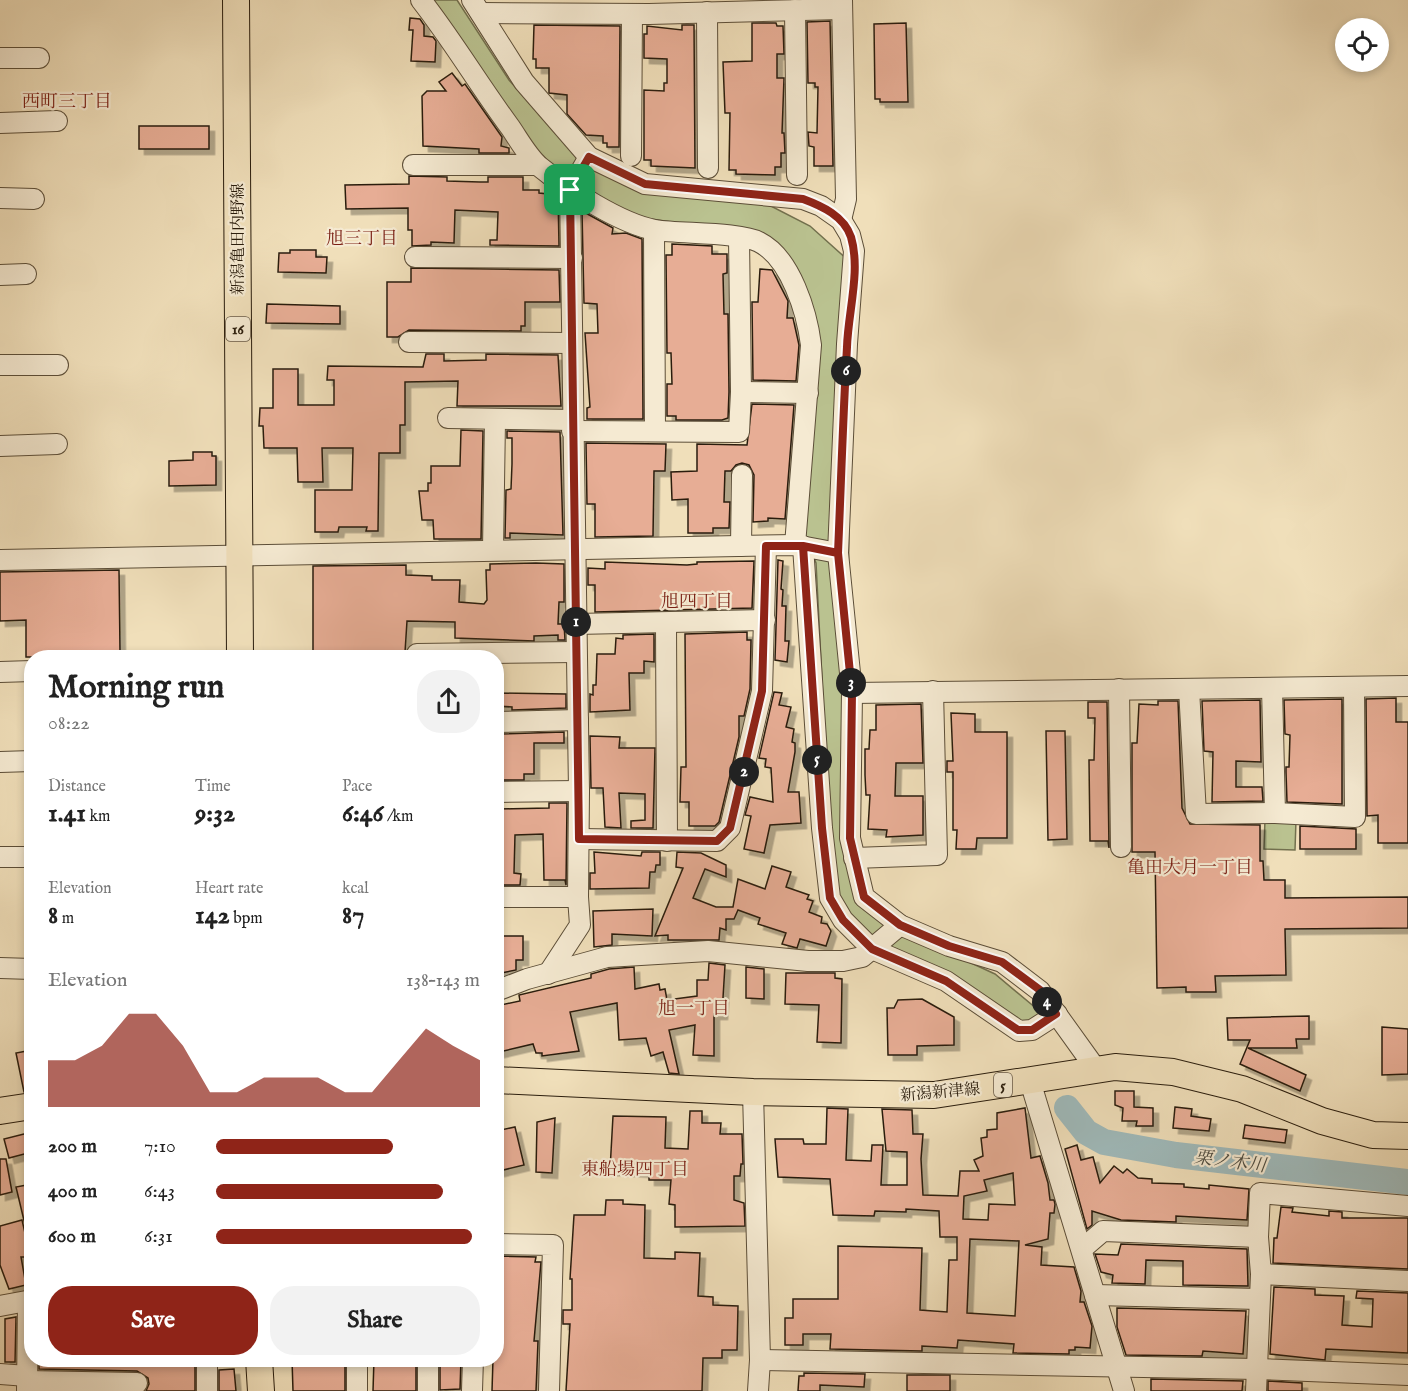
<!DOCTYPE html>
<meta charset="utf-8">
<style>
:root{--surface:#fff;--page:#f2f2f2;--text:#222;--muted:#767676;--accent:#8f2418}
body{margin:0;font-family:"IM FELL English","Noto Serif JP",serif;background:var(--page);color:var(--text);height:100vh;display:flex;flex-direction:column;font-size:22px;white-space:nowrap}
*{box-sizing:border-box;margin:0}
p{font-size:20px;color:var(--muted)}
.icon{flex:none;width:33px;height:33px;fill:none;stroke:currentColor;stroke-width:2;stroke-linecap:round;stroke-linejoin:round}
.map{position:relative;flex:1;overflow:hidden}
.panel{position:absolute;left:24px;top:650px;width:480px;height:717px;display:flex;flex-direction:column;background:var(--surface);border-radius:24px;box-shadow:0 3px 9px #0003}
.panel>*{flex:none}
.controls{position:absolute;left:1335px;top:18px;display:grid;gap:12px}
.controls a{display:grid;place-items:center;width:54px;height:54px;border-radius:50%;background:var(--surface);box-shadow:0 3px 9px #0003;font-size:30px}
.pin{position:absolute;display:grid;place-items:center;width:51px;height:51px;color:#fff;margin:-26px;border-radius:12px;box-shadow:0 3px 9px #0006}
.km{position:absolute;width:30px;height:30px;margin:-15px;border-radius:50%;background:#222;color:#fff;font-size:16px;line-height:30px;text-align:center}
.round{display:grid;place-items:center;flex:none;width:63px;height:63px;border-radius:24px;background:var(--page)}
.headline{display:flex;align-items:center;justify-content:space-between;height:102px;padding:0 24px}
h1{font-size:33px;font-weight:700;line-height:45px}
.stats{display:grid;grid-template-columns:repeat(3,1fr);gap:9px;height:102px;padding:6px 24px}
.stats div{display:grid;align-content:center}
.stats b{font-size:26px;font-weight:700}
.stats small{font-size:16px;font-weight:400}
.stats p{font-size:16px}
.chart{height:168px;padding:12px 24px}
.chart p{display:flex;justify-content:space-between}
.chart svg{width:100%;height:108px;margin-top:6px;fill:var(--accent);opacity:.7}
.action{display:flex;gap:12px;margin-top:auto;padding:12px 24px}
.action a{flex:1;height:69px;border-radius:24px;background:var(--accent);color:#fff;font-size:24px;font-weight:700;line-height:69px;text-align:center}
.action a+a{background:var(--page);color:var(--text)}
ul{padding:0 24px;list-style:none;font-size:20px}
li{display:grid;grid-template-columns:96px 72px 1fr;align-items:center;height:45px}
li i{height:15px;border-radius:8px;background:var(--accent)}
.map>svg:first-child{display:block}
</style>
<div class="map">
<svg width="1408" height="1391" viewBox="0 0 1408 1391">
<defs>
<filter id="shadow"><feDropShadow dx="5.5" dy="5.5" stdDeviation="0" flood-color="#0004"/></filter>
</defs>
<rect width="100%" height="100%" fill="#f0dfba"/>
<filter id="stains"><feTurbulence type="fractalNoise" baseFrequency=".00333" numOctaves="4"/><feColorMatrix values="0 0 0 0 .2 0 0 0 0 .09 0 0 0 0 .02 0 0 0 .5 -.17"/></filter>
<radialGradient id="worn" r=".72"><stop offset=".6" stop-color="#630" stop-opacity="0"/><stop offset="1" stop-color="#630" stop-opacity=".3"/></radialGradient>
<g fill="#bac290" stroke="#72704e" stroke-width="1.5">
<path d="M430,0H457L509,80L574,153L654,191L767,204L810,226L859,270L851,374L845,833L860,900L906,933L995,974L1043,1014L1032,1025L1016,1024L869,939L833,896L816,563L802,528L815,332L755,234L637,217L566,178L532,146Z"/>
<path d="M1265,819L1296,820L1295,850L1264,849Z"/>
</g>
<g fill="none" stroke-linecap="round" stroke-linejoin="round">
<path stroke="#9fbabb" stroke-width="26" d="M1067,1108L1086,1132L1104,1142L1176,1155L1408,1182"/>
</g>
<g fill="#e7ad95" stroke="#2a1d0d" stroke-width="1.5" fill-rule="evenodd" filter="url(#shadow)">
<path d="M410,18L420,19L424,25V36L433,37L436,41L435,62L411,61L413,30H409Z"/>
<path d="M830,21L833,166H814V147L809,146L808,132L817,133L818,87H815V83H808L807,22Z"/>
<path d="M752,23H776L777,26H783L784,54H777V78H784L782,133H784L785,153H781V167H775V175L736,174V170H729L730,113H725L723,62L752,61Z"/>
<path d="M906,23L908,102H880V99H875L874,24Z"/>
<path d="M534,25L620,26L619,147H607V143H603V136L586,135L567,114V95L549,93V68H536V59H533Z"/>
<path d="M682,25H694L695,168L651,166V160H644V90L664,91V83H667V59L644,58V34H647V26L682,30Z"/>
<path d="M452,73L462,86L465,84L502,137L501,146L509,148V153H479V149L423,146L422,96L427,91H446L439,82Z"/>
<rect x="139" y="126" width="70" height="23"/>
<path d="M409,176L447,177V181L480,182H488V177H523V190H539V193L558,195L559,246L490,245V240H497L498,212L455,210L454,243L431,242V245L412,246V230H408V208L346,209L345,185L409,184Z"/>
<path d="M582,211L613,228L612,234L626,233L642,239L643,419H587V408L590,407L585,333H598L597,304L584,303Z"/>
<path d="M672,244L712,246V254H727V273L723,274L724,314H728L729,392L728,418L722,420H676V416H667V384H672L671,353H667L666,255H672Z"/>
<path d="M290,250H316V257H327L326,273L278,272L279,253H290Z"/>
<path d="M411,268L559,270L560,302H525V326H521V331L409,330L398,337H387V282H411Z"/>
<path d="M760,269L772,270L788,301L787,318H793L799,345L796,381L753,380L752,302H758Z"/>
<path d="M267,304L340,306V324L266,323Z"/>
<path d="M426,354H444V361L486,360V354L558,355L561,406H457L458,381L405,382V425H400V453H379L378,531H366L367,527H339L338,532H315V490H352L353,448H322L323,482H298L297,448H264L263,426H259L260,408H273V369H298V405H334V380H327L328,366L423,367Z"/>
<path d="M752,404L794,405L785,519L768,518V521L753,522L754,475L749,465L742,463L736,465L731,471H725L724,502H730L729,528H713V533H688V499L672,500L671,472L697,471V444L747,445Z"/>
<path d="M461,430L483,431L481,539H434L433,520H422L419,491H428V483H431V466H460Z"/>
<path d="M507,431L560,432L563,535L510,533V538H505L506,490L511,489L512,464V438H507Z"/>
<path d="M586,443L666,444L665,471H654L653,536L595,537V504H587Z"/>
<path d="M193,452H212V456H216V485L169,486V461L193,460Z"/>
<path d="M778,560L783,561L781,589L783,590L782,606H786L785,641H789L787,662L775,660Z"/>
<path d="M754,561L752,608L595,612V585H588V568L605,569V562L687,565L697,564V562Z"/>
<path d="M536,563L564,564V602H559L558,624H564L565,640H558V635L534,636V641L455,638V622L407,621L405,652L313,654V566L406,565V575L432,576V580H460L459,602L484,604L487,600L486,570H490V564Z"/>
<path d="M119,570L120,651L70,652V657H26V620L0,621V572Z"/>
<path d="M747,632V640H751L750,689L744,716H739V737L719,822L715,826H689V802H680L681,767H686L685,634Z"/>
<path d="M654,634V662L644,661V673H629L630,710L590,712V694L593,695V685H596L597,654H615L616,638L623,639V635Z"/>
<path d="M774,692L782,693L779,705L791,707L786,727L794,729L792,742L795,743V752L788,792H799L801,823L770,825L764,853L744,849L751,816L745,815L750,797L773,802L771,768L765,767L766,759L759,758Z"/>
<path d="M496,693L566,694V708L512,710V707L496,706Z"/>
<path d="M1396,698V722H1408V843H1378V815L1367,816L1366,699Z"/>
<path d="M1342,699V804L1287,802L1286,772V767H1289L1290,735L1285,734L1284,700Z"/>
<path d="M1260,700L1261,762L1236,761V787H1262L1263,801L1212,802L1213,752L1204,751L1202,701Z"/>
<path d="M1158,701H1178L1182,808L1190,824L1260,825V861H1263L1264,880H1285V898L1408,897V928L1285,929L1286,975L1215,976L1216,992H1186V987L1157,988L1155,852H1132V743H1137L1139,704L1158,705Z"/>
<path d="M1088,702H1107L1109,848L1108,841H1090L1089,760H1094L1095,718H1088Z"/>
<path d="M921,704L923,763H896L895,796H923V835L886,837L887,830L868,829L870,795H866L865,775V749H869L870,730H876V705Z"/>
<path d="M951,713L975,714V732H1007V838H977L976,849H956L957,830H953V772H947V761H953Z"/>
<path d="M1046,731H1065L1067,839L1048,840Z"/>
<path d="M564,732V743H534V774H524V780H499L496,750H502L501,734Z"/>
<path d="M590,736L620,737L619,748H655L653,828H631V821L645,820V794L619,793L621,828L605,827L603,788H591Z"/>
<path d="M549,803H567L566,885L565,880H544L543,834L515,835L514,873L521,874L520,885H496V809L549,808Z"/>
<path d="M1300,826L1356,829V849H1300Z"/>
<path d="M594,852L641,856L642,852H660V865H656L655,872H650L649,888L590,889V873H595Z"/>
<path d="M677,852L701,853L726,865V877L705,869L693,898L716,907H733L738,879L765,889L772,866L791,872L786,887L809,895L807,899L813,901L809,912L822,917L821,923L827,924L831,931L826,946L800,939L797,948L782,944L786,933L758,924L760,918L738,910L734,919H726V930L720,928L719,940H668V935L655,936L683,868L676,867Z"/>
<path d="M653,909L652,936L612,934V945L594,947L593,911Z"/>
<path d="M496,936H523V960H516V970L496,974Z"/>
<path d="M709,963L725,965L722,1014H714V1056L693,1055L695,1025L669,1030L679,1074L669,1073L663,1052L651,1056L646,1038L619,1040L617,1003L570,1012L579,1051L542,1056V1053H536L533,1044L499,1052L496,1006L520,1001L519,995L591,978V974L609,969L634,967L635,989L659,984L660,990L665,989L667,1000L697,996V980H708Z"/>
<path d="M746,967L764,969V999L746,998Z"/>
<path d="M786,973H835V978L842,979L841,1043L817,1042L819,1005L785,1004Z"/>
<path d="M922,999L954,1017V1045L917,1046V1055H888L887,1008H894L898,1000Z"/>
<path d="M1309,1016V1039H1296L1297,1048H1248L1306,1075L1300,1091L1240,1064L1250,1040H1228L1227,1018Z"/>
<path d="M1382,1027L1408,1029V1074L1382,1075Z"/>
<path d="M32,1050V1091L24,1092L16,1053Z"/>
<path d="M1115,1091H1134V1107L1153,1108V1126H1136L1137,1121H1122L1123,1108L1115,1105Z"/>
<path d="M1175,1107L1192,1109L1191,1116L1211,1119L1209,1131L1173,1128Z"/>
<path d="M827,1108L848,1109L846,1160L871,1161L872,1145H883L881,1185H907V1152L886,1151L882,1109L912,1110L913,1134H923L921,1159L923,1195L958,1196L960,1171H979L974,1160L983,1156L981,1138L987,1137V1130L997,1129V1113L1025,1108L1031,1158L1040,1156L1048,1183L1050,1200H1054L1055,1204L1054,1213H1050L1048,1239L1025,1245L1042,1247L1041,1265L1074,1267L1081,1291L1080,1302H1084L1092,1326L1090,1348L1075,1347V1350H1069V1354L1013,1353L1014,1344L958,1340L957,1348L922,1346V1351L830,1349L831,1334H803V1345H785V1318H793V1299H838V1246L922,1248L920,1310L947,1312L949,1260H957V1237H940L939,1211L906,1209V1212L875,1211L874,1216L833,1215L830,1179L778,1177L775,1139H803L804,1144H826ZM1013,1173L1015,1205L989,1204L988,1220L963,1219L964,1196L987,1191L984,1180ZM970,1239L1019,1241L1015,1316L967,1313Z"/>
<path d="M690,1111H702V1123H721L720,1134H742L743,1164H741L740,1176H734V1200L744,1203L745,1226L675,1227V1205L669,1204L671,1180H649V1172L610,1170L613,1116L666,1117L665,1148L688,1149Z"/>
<path d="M555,1118L552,1173L536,1172L537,1122Z"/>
<path d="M1245,1125L1287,1130L1285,1143L1243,1138Z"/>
<path d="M515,1127L524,1165L499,1171L496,1158L501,1157L496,1131Z"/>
<path d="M32,1132V1152L9,1158L4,1139Z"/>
<path d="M1077,1145L1081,1160L1093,1157L1100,1183L1114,1166L1123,1173L1127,1169L1138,1178L1152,1179V1183L1184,1184V1187L1209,1189V1185L1249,1189L1247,1220L1176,1216V1222L1121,1220L1092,1211V1225L1087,1229L1065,1149Z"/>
<path d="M0,1159H6L12,1192L0,1195Z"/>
<path d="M32,1184V1232L27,1233L16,1187Z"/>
<path d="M606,1200H623V1204L645,1205L644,1258L675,1259V1252L700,1253L698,1296L713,1297V1305L738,1306L737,1350H722V1358H703L702,1391H566L570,1324H563V1310H572V1279H570L574,1215H605Z"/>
<path d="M1281,1207L1293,1208L1292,1212L1329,1216V1211L1342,1212V1218H1408V1269L1273,1263L1274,1238H1277Z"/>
<path d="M22,1220L25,1233V1257H21L26,1285L9,1289L0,1265V1226Z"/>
<path d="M1121,1244L1247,1249L1248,1286L1183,1285V1261L1146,1260L1145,1284L1112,1283L1113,1275L1101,1272L1095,1254L1118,1255Z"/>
<path d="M496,1256L536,1257L535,1262H541L534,1341H538L536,1391H492L493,1359H496Z"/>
<path d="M1274,1287L1315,1289V1295L1344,1296L1342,1325L1372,1327L1373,1299L1356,1298L1357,1291L1408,1293V1353L1326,1349L1325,1360L1270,1354Z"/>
<path d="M1117,1308L1246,1311L1243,1354L1203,1351L1202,1356L1126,1355L1117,1327Z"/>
<path d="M16,1317L15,1362H5V1319Z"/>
<path d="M39,1359L125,1364L126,1359H138L137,1364L195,1363V1391H146L149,1384L148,1378L137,1371L39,1369Z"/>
<path d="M292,1359H345V1391H293Z"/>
<path d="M374,1359H416V1391H373Z"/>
<path d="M440,1359H461L460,1389L440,1390Z"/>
<path d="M234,1369L236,1391H219V1370Z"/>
<path d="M804,1373L865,1374L864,1387L820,1385V1391H798L799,1376H804Z"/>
<rect x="907" y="1375" width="43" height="16"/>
<path d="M1151,1379L1243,1381L1242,1391H1151Z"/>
<path d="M1268,1381L1302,1383V1391H1268Z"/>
</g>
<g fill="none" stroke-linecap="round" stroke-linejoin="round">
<g stroke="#5c4e38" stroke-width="22">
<g id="minor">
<path d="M421,0C453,41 479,85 510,127C519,140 528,157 540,167C567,189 621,224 655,230C681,234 740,232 759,242C791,258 807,313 811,345L795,545"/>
<path d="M472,0L524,82L589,157L645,184L803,199L821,206L841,220L850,235L854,251L847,344L838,553L852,693L850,838L864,897L900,925L949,946L1002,962L1040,991L1096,1069"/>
<path d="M795,10L797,175"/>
<path d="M707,12L708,168"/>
<path d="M481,13L649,14L842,9"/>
<path d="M0,58H39"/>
<path d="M0,123L57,121"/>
<path d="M631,156L632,14"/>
<path d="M413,165H537"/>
<path d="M0,198L34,199"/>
<path d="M841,220L846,199L842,0"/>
<path d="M654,230L655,431"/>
<path d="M415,257L572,258"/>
<path d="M0,275L26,274"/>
<path d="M409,342L571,343"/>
<path d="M0,365H58"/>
<path d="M741,392L808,393"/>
<path d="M448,418L572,420"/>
<path d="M572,431L739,432L741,392L739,238"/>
<path d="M0,446L57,444"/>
<path d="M741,546L742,475"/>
<path d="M803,546L822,828L830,898L843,920L872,949L946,981L1019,1031L1032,1030L1057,1014"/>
<path d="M493,550L495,420"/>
<path d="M0,560L795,545L838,553"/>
<path d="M576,624L765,620"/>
<path d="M666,624L667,841"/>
<path d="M417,654L576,652"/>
<path d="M0,672L32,671"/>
<path d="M1272,688L1275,813"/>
<path d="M1119,689L1121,847"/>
<path d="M1189,689L1196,814L1275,813L1355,817L1354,687"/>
<path d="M852,693L1408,686"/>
<path d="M496,722L578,720"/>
<path d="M0,762L32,761"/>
<path d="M496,792L579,791"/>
<path d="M579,839L717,841L730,828L762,691L766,546"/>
<path d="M0,857H32"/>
<path d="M854,858L937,855L933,691"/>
<path d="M496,897H578"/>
<path d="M0,968L32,969"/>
<path d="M548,974L580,925L578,897L579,791L570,190L589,157"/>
<path d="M496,991L527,979L607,957L708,951L808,961H843L862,957L900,925"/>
<path d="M1030,1081L1124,1391"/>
<path d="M753,1092L760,1360L758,1391"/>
<path d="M496,1244L553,1245L549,1391"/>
<path d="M1082,1249L1103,1231L1258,1237"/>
<path d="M1261,1274L1408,1281"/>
<path d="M1095,1295L1258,1299"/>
<path d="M0,1306L32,1300"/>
<path d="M760,1360L1257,1369L1408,1375"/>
<path d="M0,1374L27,1376"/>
<path d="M27,1381L137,1383"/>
<path d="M27,1391L28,1301"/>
<path d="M207,1391V1359"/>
<path d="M357,1391V1359"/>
<path d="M428,1391V1359"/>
<path d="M472,1391L473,1359"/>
<path d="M1256,1391L1261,1274L1258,1237L1260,1193L1408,1206"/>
</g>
</g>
<g stroke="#2a1d0d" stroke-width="28">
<g id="major">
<path d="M236,0L240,657"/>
<path d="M496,1080L753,1092L934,1095L1115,1067L1173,1072L1242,1089L1322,1121L1373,1135L1408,1136"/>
<path d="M0,1111L32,1106"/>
<path d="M259,1359L261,1391"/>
</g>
</g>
<use href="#minor" stroke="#f5ead2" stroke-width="20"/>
<use href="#major" stroke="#f0dfba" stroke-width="26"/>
</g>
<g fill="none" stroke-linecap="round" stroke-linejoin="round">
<g stroke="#fff" stroke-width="12">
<path id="route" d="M570,190L579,839L717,841L730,828L762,691L766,546H803L838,553L852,693L850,838L864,897L900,925L949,946L1002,962L1040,990L1056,1014L1032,1030H1018L946,981L872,949L843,920L830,898L822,828L803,546L838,553C841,484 843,416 847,347C848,312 861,271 851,237C844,216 822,206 803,199L645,184L589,157L570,190"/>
</g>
<use href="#route" stroke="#8f2418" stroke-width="8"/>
</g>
<g text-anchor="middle" stroke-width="4.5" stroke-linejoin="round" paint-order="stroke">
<g fill="#f5ead2" stroke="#675a48" stroke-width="1.5">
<rect x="226" y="317" width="24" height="24" rx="4.5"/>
<rect x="994" y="1073" width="18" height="24" rx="4.5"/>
</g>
<g font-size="15" font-weight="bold" fill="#2a1d0d">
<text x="238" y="334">16</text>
<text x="1003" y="1090">5</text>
</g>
<g font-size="16" fill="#2a1d0d" stroke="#f5ead2">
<text transform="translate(237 239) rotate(-90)" y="6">新潟亀田内野線</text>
<text transform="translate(940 1091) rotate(-5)" y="6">新潟新津線</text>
</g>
<g font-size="18" fill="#7a1f14" stroke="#f5ead2">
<text x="67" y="107">西町三丁目</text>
<text x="362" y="244">旭三丁目</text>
<text x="697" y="607">旭四丁目</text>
<text x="1190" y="873">亀田大月一丁目</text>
<text x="694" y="1014">旭一丁目</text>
<text x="635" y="1175">東船場四丁目</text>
</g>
<g font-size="18" font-style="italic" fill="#4d4c41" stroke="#f5ead2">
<text transform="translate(1230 1161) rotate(7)" y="6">栗ノ木川</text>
</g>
</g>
<rect width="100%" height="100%" filter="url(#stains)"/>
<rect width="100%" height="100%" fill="url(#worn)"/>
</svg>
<div class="controls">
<a><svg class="icon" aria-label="locate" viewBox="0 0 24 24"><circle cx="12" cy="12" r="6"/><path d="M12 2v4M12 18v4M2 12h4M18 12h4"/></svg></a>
</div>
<div class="pin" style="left:570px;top:190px;background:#1e9e55"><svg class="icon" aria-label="arrive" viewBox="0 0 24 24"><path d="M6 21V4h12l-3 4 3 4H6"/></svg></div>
<b class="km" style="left:576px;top:622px">1</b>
<b class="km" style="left:744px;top:772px">2</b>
<b class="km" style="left:851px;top:683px">3</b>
<b class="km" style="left:1047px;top:1002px">4</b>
<b class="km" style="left:817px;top:760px">5</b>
<b class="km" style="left:846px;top:371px">6</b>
<section class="panel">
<div class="headline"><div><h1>Morning run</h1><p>08:22</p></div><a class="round"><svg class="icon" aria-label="share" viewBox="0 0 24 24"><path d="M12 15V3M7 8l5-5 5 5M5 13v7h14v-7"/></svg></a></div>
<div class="stats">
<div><p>Distance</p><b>1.41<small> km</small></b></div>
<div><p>Time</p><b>9:32</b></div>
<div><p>Pace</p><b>6:46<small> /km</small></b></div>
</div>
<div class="stats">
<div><p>Elevation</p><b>8<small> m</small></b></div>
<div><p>Heart rate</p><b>142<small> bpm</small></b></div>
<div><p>kcal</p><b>87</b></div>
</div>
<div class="chart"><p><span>Elevation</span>138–143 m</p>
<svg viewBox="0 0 160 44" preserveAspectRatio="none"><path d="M0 44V25L10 25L20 19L30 6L40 6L50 19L60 38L70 38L80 32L90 32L100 32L110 38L120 38L130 25L140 12L150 19L160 25V44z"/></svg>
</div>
<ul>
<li><b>200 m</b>7:10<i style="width:67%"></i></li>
<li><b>400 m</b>6:43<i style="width:86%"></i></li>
<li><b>600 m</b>6:31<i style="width:97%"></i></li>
</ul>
<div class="action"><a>Save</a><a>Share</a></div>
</section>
</div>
